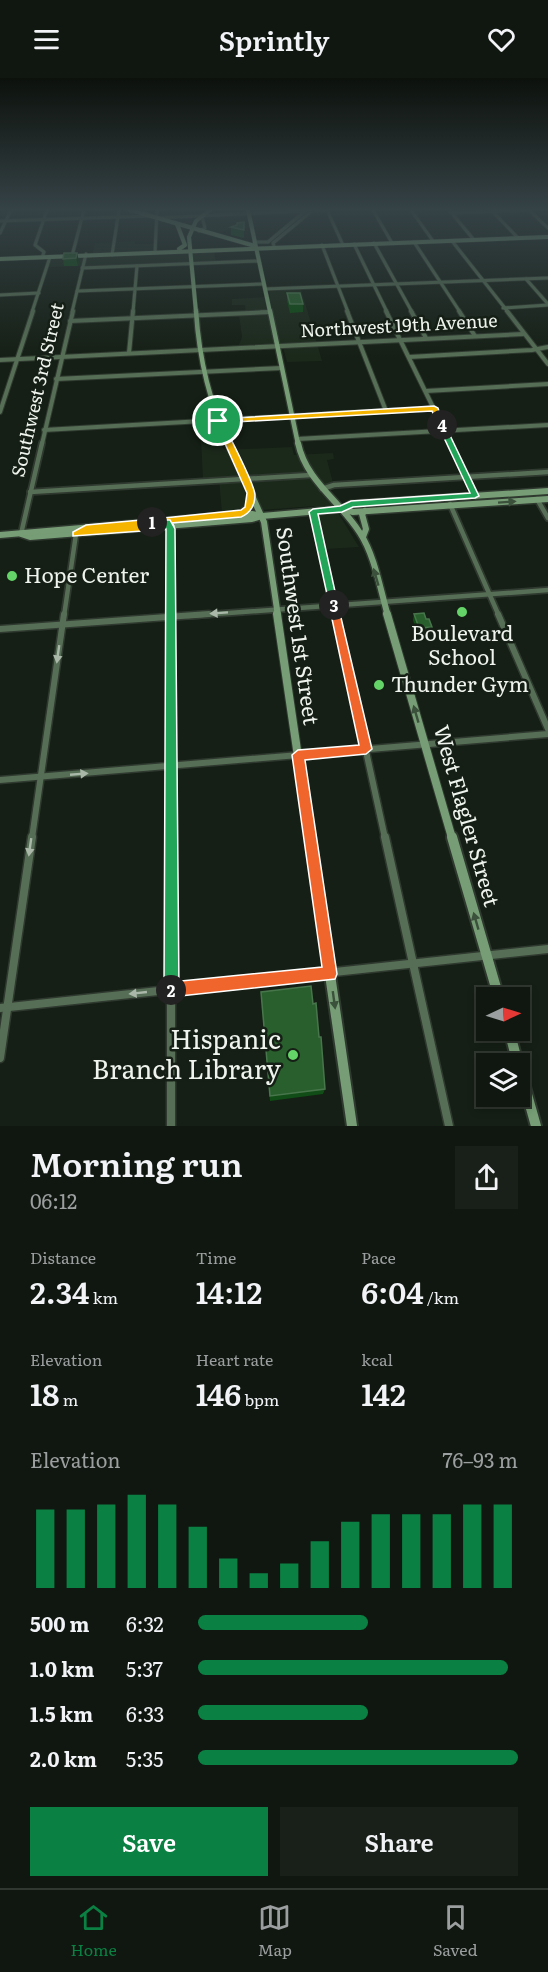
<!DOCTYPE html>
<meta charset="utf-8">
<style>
:root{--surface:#101710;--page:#192019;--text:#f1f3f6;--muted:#9c9f9f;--line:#303630;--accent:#0b8043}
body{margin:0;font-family:Literata,serif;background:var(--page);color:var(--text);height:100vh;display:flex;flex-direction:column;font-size:22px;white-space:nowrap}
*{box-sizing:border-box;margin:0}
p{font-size:20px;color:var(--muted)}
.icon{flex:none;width:33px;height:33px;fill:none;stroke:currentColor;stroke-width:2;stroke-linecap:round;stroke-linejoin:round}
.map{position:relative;height:1048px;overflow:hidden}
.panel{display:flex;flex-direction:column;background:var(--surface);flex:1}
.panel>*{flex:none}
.needle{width:39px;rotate:86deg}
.fabs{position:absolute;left:476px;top:909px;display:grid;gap:12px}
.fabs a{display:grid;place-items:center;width:54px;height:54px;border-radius:0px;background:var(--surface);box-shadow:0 3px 9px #0003,0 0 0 2px var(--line);font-size:30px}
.pin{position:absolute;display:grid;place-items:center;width:51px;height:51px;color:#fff;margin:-26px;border:3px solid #fff;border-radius:50%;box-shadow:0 2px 6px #0007}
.km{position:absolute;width:30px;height:30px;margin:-15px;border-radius:50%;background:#222;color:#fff;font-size:16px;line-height:30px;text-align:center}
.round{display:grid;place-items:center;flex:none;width:63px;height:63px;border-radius:0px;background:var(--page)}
.head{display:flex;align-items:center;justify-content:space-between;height:102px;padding:0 30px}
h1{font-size:33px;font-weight:600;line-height:45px}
.stats{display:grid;grid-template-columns:repeat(3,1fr);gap:9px;height:102px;padding:6px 30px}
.stats div{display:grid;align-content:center}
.stats b{font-size:30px;font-weight:600}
.stats small{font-size:16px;font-weight:400}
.stats p{font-size:16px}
.chart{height:168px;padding:12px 30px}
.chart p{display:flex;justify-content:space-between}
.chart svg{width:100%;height:108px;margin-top:6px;stroke:var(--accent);stroke-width:6}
.cta{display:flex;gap:12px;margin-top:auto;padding:12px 30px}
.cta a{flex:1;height:69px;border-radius:0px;background:var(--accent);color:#fff;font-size:24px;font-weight:600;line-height:69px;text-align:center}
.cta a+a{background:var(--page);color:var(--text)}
ul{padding:0 30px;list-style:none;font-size:20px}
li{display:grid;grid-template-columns:96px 72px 1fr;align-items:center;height:45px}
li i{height:15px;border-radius:8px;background:var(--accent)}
header{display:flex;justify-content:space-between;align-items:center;height:78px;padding:0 30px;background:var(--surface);font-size:27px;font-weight:600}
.dock{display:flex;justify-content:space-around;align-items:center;height:84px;border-top:2px solid var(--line);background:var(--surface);font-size:16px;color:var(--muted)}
.dock a{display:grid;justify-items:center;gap:3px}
.dock .current{color:var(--accent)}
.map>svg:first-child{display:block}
</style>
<header><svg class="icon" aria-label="menu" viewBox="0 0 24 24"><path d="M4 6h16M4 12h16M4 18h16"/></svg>Sprintly<svg class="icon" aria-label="heart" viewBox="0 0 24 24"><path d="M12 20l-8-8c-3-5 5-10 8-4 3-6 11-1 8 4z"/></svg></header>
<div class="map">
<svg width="548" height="1048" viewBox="0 0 548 1048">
<rect width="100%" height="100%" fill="#151f15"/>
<g fill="#1b291b">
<path d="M244,136L247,150L226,152L217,156L205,152L207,150L205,139Z"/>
<path d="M135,163V166H153V175L214,173L216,184L48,189L50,183L55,180L92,178L95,165Z"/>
<path d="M301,211L322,283L287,284L282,265L239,267L242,259L239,237H246L245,227H232V221L270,219L269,212Z"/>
<path d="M215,361L225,372L292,369L294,377L333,375L334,381L327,382L333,405L317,409L330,422L359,469L325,471L314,428L222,435L219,401H203L201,362Z"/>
</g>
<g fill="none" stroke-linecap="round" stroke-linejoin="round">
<g stroke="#2f392f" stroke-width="4.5">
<g id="minor-far4">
<path d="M327,132L343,167"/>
<path d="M373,132L392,165"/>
<path d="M411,132L433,163"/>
<path d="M529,132L548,150"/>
<path d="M450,133L474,162"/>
<path d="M492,133L518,160"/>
<path d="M451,135L530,132"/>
<path d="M156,140L324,132"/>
<path d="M0,143L149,138"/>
<path d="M199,153L205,150L202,138"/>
<path d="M0,155L11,132"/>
<path d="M452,163L508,234"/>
<path d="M254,164H268L304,134"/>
<path d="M414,164L460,234"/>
<path d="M374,165L412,234"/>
<path d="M354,166L387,234"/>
<path d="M322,167L348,234"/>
<path d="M274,168L273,165L313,132"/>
<path d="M155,175L157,132"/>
<path d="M43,177L44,174L35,167L47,132"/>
<path d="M112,177L119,132"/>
<path d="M72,178L84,132"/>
<path d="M82,190L258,183"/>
<path d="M526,201L548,226"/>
<path d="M265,211L548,200"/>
<path d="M77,213L263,206"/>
<path d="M0,217L39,215"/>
<path d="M503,230L548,227"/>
<path d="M32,234L50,179"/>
<path d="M72,234L86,176"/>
<path d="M133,234L137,188"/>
<path d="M261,234H270"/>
</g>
</g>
<g stroke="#2f392f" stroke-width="6">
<g id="minor-far3">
<path d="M347,233L386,333"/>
<path d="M386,233L451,366"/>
<path d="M411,233L426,260"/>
<path d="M459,233L475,258"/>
<path d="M507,233L548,286"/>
<path d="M70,243L270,234"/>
<path d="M129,275L133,233"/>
<path d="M409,279L532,272L548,269"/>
<path d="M0,282L523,256"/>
<path d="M56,301L282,290"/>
<path d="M426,313L548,306"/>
<path d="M0,334L33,233"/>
<path d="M44,352L434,330"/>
<path d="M297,361L548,347"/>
<path d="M42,366L73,233"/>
</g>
</g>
<g stroke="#2f392f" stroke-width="8">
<g id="minor-far2">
<path d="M450,365L476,419"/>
<path d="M322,411L334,407L548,394"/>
<path d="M30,414L311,397"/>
<path d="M537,421L548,440"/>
<path d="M450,426L499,538"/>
<path d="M313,434L336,538"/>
<path d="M170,448V538"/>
<path d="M21,456L42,365"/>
<path d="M64,538L76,456"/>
<path d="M188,538L548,512"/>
</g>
</g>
<g stroke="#2f392f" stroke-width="9">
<g id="minor-far1">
<path d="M170,536L171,760"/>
<path d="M336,536L385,760"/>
<path d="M498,536L548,651"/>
<path d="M0,551L209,536"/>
<path d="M0,702L548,656"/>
<path d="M32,760L64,536"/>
</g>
</g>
<g stroke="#2f392f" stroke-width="11">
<g id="minor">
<path d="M171,759V1048"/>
<path d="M385,759L449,1048"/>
<path d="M0,930L548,871"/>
<path d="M0,980L32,759"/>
</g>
</g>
<g stroke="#2f392f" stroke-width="5">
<g id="secondary-far4">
<path d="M130,132L255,168"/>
<path d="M248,132L270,234"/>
<path d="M177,146L185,167L179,171"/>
<path d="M0,181L548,159"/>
<path d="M196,234L189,159L196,143L210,132"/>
</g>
</g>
<g stroke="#2f392f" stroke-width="7">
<g id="secondary-far3">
<path d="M196,233C199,279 209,324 229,366"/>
<path d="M270,233L298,366"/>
</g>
</g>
<g stroke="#2f392f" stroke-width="9">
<g id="secondary-far2">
<path d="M228,365L264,444L278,538"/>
<path d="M298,365C306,403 340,423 360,455C375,478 380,511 388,538"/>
<path d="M342,431L351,426L548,413"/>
<path d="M241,436L249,429L251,415"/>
<path d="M21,456L30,459L252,441L262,438L342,431L353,434L548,421"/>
<path d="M0,457L220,438L252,436L262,438"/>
<path d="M363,459L366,451L362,436L365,433"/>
</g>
</g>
<g stroke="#2f392f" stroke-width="10">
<g id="secondary-far1">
<path d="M277,536L310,760"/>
<path d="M387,536L452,760"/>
</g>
</g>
<g stroke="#2f392f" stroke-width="14">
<g id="secondary">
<path d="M310,759L352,1048"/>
<path d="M452,759L499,920"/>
<path d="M509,952L518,986"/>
<path d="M519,988L536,1048"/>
</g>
</g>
<use href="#minor-far4" stroke="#566e55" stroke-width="3"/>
<use href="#minor-far3" stroke="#566e55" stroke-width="4"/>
<use href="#minor-far2" stroke="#566e55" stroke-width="4.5"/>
<use href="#minor-far1" stroke="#566e55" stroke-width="6"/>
<use href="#minor" stroke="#566e55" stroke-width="8"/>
<use href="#secondary-far4" stroke="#769d75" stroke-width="4"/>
<use href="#secondary-far3" stroke="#769d75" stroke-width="4.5"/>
<use href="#secondary-far2" stroke="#769d75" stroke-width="6"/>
<use href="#secondary-far1" stroke="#769d75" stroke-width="8"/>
<use href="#secondary" stroke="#769d75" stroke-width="10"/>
</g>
<g fill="#114d16">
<path d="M244,144V160L231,157V149Z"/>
<path d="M77,175L79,183L78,188H64L63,181Z"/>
<path d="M287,215L303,226V234L290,235L287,223Z"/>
<path d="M414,536L426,541L432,549L430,555L417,557L413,542Z"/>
<path d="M261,914L319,959L325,1011L323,1016L270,1023Z"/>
</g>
<path fill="#08330c" d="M77,175L79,183L78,188L76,180Z"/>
<g fill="#295f2d" stroke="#48764c" stroke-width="1.5">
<path d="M244,144V152L231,149L237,147V145Z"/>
<path d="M64,175H77L76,180L63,181Z"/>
<path d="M287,215H300L303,226H290Z"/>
<path d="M424,535L426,541H429L432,549L419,550L414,536Z"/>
<path d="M311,908L313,926L316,925L319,959H321L325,1011L270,1018L261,914Z"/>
</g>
<defs><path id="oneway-solid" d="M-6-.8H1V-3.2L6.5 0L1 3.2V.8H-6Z" transform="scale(1.5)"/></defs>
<g fill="#3c513b">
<use href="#oneway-solid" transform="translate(507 424) rotate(-4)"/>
<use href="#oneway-solid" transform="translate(376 499) rotate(-106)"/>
<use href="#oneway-solid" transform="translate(416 636) rotate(-106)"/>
<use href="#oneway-solid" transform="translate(476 843) rotate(-106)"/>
<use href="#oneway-solid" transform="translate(334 922) rotate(82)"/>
</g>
<g fill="#aab8a9">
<use href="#oneway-solid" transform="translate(219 535) rotate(176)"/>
<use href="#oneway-solid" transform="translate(58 576) rotate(98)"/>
<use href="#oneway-solid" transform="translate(79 696) rotate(-5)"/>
<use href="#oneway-solid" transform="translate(30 769) rotate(98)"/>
<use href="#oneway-solid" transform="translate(138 915) rotate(174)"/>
</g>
<linearGradient id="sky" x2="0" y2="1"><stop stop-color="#0c110c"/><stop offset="0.47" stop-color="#354246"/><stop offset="1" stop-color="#354246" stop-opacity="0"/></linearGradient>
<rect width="548" height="279" fill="url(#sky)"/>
<path fill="#f5b400" stroke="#fff" stroke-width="1.5" d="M218,341L222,343C228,356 255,406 255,417C255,427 250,435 241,439L172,445L174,448L170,451L73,458V454L86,447L152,441L156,444L154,446H162L160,443L164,440L241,432L245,429L247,415L215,343Z"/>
<path fill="#22a559" stroke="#fff" stroke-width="1.5" d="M149,442H170L175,451L179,912L177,917L171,919L166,917L164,912L166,451L164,447L149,446Z"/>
<path fill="#f0652b" stroke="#fff" stroke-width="1.5" d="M334,524L338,527L372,671L366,676L305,682L337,896L335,901L171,919L166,917L164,912L166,906L171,904L322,889L292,677L298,672L359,667L329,527Z"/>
<path fill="#22a559" stroke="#fff" stroke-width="1.5" d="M442,345L445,347L479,418L475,420L353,429L342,434L318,436L338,527L334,531L330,530L309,434L313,431L340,428L351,423L470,415L438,347Z"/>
<path fill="#f5b400" stroke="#fff" stroke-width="1.5" d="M434,328L438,330L444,349H439L432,333L218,345L215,343L218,341Z"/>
<g fill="#64d468" stroke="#151f15" stroke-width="2">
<circle cx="12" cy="498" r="6"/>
<circle cx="462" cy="534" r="6"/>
<circle cx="379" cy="607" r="6"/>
<circle cx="293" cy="977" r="6"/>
</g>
<g text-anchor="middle" stroke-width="5" stroke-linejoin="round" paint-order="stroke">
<g font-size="18" fill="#eff5ee" stroke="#151f15">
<text transform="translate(399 248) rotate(-3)" y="6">Northwest 19th Avenue</text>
<text transform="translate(38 312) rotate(-77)" y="6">Southwest 3rd Street</text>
</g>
<g font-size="21" fill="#eff5ee" stroke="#151f15" text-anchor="start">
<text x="24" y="505">Hope Center</text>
<text x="462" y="563" text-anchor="middle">Boulevard<tspan x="462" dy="24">School</tspan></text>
<text x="391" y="614">Thunder Gym</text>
</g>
<g font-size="21" fill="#eff5ee" stroke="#151f15">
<text transform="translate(297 548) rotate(82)" y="7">Southwest 1st Street</text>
<text transform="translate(466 738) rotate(74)" y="7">West Flagler Street</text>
</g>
<g font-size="26" fill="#eff5ee" stroke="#151f15" text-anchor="end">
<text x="281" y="971">Hispanic<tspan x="281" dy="30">Branch Library</tspan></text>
</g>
</g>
</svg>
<div class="fabs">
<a><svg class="needle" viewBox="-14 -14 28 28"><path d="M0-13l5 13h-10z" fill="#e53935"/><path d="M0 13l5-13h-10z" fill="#9c9f9f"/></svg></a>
<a><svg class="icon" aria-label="layers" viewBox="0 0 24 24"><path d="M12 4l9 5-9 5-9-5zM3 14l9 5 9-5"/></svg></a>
</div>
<div class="pin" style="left:218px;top:343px;background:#1e9e55"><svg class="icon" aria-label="arrive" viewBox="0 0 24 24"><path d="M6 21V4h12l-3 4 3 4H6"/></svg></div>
<b class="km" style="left:152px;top:444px">1</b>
<b class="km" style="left:171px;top:912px">2</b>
<b class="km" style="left:334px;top:527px">3</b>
<b class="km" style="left:442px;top:347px">4</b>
</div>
<section class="panel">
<div class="head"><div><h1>Morning run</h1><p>06:12</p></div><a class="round"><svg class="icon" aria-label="share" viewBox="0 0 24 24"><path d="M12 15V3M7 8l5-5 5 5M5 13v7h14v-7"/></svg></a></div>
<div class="stats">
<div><p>Distance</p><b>2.34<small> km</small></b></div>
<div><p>Time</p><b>14:12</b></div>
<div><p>Pace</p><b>6:04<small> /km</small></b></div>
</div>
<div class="stats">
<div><p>Elevation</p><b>18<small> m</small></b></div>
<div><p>Heart rate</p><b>146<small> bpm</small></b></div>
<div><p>kcal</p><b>142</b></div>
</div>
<div class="chart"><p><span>Elevation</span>76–93 m</p>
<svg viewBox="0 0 160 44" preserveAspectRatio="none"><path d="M5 44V12M15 44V12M25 44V10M35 44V6M45 44V10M55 44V19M65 44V32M75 44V38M85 44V34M95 44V25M105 44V17M115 44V14M125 44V14M135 44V14M145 44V10M155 44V10"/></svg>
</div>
<ul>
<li><b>500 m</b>6:32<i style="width:53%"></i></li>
<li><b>1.0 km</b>5:37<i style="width:97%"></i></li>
<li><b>1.5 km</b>6:33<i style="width:53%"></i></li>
<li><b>2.0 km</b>5:35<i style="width:100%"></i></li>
</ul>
<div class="cta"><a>Save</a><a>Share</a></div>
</section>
<nav class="dock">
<a class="current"><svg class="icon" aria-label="home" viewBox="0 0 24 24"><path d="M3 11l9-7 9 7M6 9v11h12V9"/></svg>Home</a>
<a><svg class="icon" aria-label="map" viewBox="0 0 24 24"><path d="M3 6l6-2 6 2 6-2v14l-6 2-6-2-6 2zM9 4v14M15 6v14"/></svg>Map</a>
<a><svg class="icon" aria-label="saved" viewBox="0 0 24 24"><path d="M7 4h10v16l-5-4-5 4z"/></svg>Saved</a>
</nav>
